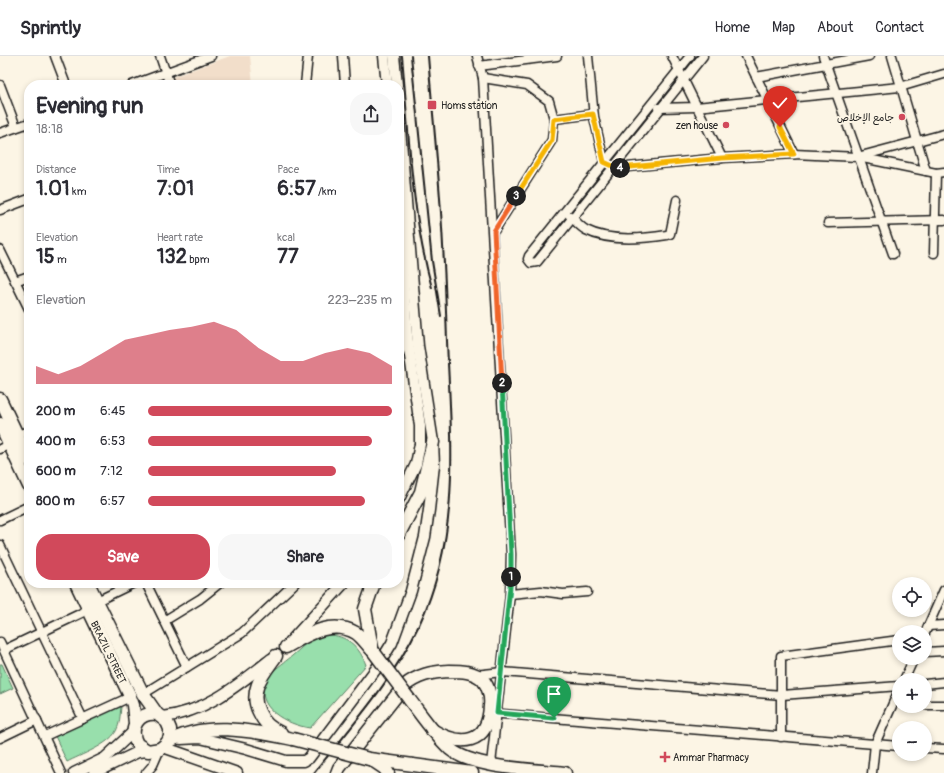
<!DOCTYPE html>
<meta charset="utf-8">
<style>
:root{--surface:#fff;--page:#f7f7f7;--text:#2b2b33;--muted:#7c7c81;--line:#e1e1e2;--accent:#d1495b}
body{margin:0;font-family:Pangolin,"Playpen Sans Arabic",sans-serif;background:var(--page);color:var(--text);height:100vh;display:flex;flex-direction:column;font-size:15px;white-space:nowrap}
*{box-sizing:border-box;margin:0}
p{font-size:13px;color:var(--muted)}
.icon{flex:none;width:22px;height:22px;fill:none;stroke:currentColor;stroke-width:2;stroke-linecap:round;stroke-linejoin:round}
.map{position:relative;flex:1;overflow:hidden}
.sheet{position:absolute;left:24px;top:24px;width:380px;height:508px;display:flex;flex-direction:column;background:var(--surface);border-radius:16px;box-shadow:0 2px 6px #0003}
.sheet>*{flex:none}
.tools{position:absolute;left:892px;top:521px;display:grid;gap:8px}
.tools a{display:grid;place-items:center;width:40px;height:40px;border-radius:50%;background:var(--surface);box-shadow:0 2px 6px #0003;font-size:20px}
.pin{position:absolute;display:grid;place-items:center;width:34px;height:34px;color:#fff;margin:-41px -17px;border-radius:50% 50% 50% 0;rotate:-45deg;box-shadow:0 0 4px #0007}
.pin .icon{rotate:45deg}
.km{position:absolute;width:20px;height:20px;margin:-10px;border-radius:50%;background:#222;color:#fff;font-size:11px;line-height:20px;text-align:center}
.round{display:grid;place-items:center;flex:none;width:42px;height:42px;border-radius:16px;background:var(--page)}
.overview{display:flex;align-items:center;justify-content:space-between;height:68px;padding:0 12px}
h1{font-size:22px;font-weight:700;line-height:30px}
.metrics{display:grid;grid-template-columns:repeat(3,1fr);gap:6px;height:68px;padding:4px 12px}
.metrics div{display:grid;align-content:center}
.metrics b{font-size:20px;font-weight:700}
.metrics small{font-size:11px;font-weight:400}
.metrics p{font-size:11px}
.chart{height:112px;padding:8px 12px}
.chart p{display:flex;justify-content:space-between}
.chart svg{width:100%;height:72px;margin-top:4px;fill:var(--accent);opacity:.7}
.cta{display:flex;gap:8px;margin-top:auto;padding:8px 12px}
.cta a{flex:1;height:46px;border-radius:16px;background:var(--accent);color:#fff;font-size:16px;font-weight:700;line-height:46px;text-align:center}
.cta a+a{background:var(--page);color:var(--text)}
ul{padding:0 12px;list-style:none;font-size:13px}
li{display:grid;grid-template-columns:64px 48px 1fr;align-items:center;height:30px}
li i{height:10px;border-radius:5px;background:var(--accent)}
header{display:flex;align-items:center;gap:24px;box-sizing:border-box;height:56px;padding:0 20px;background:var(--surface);border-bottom:1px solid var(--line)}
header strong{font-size:19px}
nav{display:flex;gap:22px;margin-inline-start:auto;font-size:14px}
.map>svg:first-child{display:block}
</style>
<header>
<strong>Sprintly</strong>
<nav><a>Home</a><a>Map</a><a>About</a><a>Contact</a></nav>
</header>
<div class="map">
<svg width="944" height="717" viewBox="0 0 944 717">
<rect width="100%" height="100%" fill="#fcf5e5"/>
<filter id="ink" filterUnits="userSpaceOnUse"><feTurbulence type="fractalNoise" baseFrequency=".025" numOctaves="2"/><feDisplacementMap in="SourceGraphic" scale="8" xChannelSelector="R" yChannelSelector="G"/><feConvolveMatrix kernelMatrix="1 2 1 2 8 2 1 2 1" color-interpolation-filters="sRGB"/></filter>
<g filter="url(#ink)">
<path fill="#f2deca" d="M230,0H250L253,29H176L173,21Z"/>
<g fill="#98dfac" stroke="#5a7e64">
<path d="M331,579C349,581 360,592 366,609L310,672C288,669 251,651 267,623C272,614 284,607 292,600C306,588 311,580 331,579Z"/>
<path d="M0,608H2L13,632L0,638Z"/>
<path d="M119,649L121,651C120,659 120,668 116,675C109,689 80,699 67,706L55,680Z"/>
</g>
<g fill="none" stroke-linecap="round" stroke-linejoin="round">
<g stroke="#1c1c1c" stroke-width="11">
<g id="minor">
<path d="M55,0L66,29"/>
<path d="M160,0L170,29"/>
<path d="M343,0L345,29"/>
<path d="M477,0L483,22L511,498L510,538L491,708"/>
<path d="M588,0L594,61L604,106L617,112L722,102L672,0"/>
<path d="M690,0L529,200L528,203L531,207L537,206L703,0"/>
<path d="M746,0L794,98"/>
<path d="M823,0L893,198"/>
<path d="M892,0L926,115"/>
<path d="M479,10L557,0"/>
<path d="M756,21L869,0"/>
<path d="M483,22L527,29L549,45L554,63L552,84L494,175"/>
<path d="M0,29L16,71"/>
<path d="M132,29L211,0"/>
<path d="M305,29L308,0"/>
<path d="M658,52L696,51L900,31L944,18"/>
<path d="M554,63L593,58"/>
<path d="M0,77L29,67"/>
<path d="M861,100L944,78"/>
<path d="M722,102L794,98L858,101L936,117L944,116"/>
<path d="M0,154L29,143"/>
<path d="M570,160C575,164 580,171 586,174C609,186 642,183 667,179L670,178L677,144"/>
<path d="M828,167L944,164"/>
<path d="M0,194L29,253"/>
<path d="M934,197L936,117"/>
<path d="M15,225L29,220"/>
<path d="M399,299L407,279"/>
<path d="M17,379L29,375"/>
<path d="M0,393L10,388"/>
<path d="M0,464L29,450"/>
<path d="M0,489L83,663"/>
<path d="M146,527L187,611"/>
<path d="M510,538L541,535L563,538L587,536"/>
<path d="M97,545L134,527"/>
<path d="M164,565L200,543L220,527"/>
<path d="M928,570L944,569"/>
<path d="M925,577L944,534"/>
<path d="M0,586L61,717"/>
<path d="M4,594L88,554"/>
<path d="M925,596L944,595"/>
<path d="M475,619L502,616L782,639L899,630"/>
<path d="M904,624L914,602"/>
<path d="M925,628L944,626"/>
<path d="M143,638L242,577L295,527"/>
<path d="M925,649H944"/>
<path d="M491,657L899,690"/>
<path d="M45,680L130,641"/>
<path d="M781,681V600L899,584"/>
<path d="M0,682L37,664"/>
<path d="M925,692L944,693"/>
<path d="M146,717L153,709L160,693"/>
<path d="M872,717L875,688L899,634"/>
</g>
</g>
<g stroke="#1c1c1c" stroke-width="13">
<g id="major">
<path d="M384,0L387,29"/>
<path d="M394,0L397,29"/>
<path d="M399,162L407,279L420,370V388L416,408L399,443"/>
<path d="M290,586L344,527"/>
<path d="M162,661C206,656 237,630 271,603"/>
<path d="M181,683L200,682L246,693L286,705H304L309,702L376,613L392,587L411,535L425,481L429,454L434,409L433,386L418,290L399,61"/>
<path d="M163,691L237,717"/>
<path d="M74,717L105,702L133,676"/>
<path d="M94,717L138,696L148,695"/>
</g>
</g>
<g stroke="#1c1c1c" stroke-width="15">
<g id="highway">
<path d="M0,343L29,404"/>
<path d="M0,368L29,430"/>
<path d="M399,478L421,436L433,386"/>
<path d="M76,527L129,638L133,649L135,667"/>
<path d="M88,527L143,638L157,658L167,666L170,673V681L167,687L160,693L148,695L137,688C128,671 139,656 157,658"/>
<path d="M286,591C307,579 331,563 356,577C362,581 368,590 373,595"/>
<path d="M372,592L365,553L374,527"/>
<path d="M276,600C264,617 248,634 259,656C264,667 270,672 281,677"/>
<path d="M409,643C422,660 434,678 450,693C472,712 536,714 565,717"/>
<path d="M167,687C203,664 253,675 293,683"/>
<path d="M369,703L472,717"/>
<path d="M372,704L384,712L388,717"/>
<path d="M337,717L339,712L404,630C418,619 431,616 449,615C461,615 474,615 483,624C489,631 491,642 490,650C488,689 461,691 432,674"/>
</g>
</g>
<use href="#minor" stroke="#fcf5e5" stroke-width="8"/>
<use href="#major" stroke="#fcf5e5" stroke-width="10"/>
<use href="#highway" stroke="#fcf5e5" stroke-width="12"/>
<g stroke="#1c1c1c" stroke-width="2">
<path d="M402,0C409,78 411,156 432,232"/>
<path d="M411,0L432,205L441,260"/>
<path d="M314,717C352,670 393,624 419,569C462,478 451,382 447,285C446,253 445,221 443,190C440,126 433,63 428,0"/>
</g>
<g stroke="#1c1c1c" stroke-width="15" stroke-linecap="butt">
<g id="highway-bridge">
<path d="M373,595L409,643"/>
<path d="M293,683L369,703"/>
</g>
</g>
<use href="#highway-bridge" stroke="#fcf5e5" stroke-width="12"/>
</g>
</g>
<g fill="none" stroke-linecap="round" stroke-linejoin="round" filter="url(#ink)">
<g stroke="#fff" stroke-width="8">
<path id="split-1" d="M511,521L497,657L554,662"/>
</g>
<g stroke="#fff" stroke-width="8">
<path id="split-2" d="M502,327L511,498V521"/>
</g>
<g stroke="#fff" stroke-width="8">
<path id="split-3" d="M502,327L494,175L516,140"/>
</g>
<g stroke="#fff" stroke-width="8">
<path id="split-4" d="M516,140L552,84L554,63L593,58L604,106L617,112H620"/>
</g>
<g stroke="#fff" stroke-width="8">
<path id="split-5" d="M620,112L722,102L794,98L780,71"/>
</g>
<use href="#split-1" stroke="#22a559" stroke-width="5"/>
<use href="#split-2" stroke="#22a559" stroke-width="5"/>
<use href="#split-3" stroke="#f0652b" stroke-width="5"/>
<use href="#split-4" stroke="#f5b400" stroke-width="5"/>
<use href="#split-5" stroke="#f5b400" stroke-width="5"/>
</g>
<g fill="#d1495b" stroke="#fcf5e5" stroke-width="1.5">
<rect x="427" y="44" width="10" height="10" rx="2"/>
<circle cx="902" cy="61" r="4"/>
<circle cx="726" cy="69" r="4"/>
<path d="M663 695h4v4h4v4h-4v4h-4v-4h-4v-4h4z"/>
</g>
<g text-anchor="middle" stroke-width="4" stroke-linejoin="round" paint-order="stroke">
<g font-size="10" fill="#1c1c1c" stroke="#fcf5e5" text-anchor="start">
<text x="441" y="53">Homs station</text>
<text x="894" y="65" text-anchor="end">جامع الإخلاص</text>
<text x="718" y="73" text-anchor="end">zen house</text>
<text x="673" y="705">Ammar Pharmacy</text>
</g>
<g font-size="10" fill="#1c1c1c" stroke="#fcf5e5">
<text transform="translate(109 596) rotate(64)" y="4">BRAZIL STREET</text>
</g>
</g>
</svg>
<div class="tools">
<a><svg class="icon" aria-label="locate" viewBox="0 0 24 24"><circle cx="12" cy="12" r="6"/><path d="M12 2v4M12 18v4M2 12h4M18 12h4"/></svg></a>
<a><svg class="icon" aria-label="layers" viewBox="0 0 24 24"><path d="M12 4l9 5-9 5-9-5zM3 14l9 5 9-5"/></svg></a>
<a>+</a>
<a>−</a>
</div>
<div class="pin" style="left:554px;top:662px;background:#1e9e55"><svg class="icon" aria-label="arrive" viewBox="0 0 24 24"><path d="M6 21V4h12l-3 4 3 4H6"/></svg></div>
<div class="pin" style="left:780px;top:71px;background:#d93025"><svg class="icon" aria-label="check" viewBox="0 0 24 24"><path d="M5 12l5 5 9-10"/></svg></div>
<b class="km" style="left:511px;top:521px">1</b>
<b class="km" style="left:502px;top:327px">2</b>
<b class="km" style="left:516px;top:140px">3</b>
<b class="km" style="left:620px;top:112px">4</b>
<section class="sheet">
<div class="overview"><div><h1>Evening run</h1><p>18:18</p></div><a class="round"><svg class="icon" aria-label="share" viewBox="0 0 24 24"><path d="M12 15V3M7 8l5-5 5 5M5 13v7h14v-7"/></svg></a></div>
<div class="metrics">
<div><p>Distance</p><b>1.01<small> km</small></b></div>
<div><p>Time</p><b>7:01</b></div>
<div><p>Pace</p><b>6:57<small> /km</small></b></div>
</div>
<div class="metrics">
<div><p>Elevation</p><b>15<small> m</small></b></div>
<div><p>Heart rate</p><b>132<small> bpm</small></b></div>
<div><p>kcal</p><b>77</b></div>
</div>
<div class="chart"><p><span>Elevation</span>223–235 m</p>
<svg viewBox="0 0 160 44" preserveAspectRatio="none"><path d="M0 44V33L10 38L20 33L30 25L40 17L50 14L60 11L70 9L80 6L90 11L100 22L110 30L120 30L130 25L140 22L150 25L160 33V44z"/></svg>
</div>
<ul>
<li><b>200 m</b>6:45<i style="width:100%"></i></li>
<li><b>400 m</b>6:53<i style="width:92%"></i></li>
<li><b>600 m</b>7:12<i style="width:77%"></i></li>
<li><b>800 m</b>6:57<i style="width:89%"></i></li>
</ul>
<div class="cta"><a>Save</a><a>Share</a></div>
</section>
</div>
